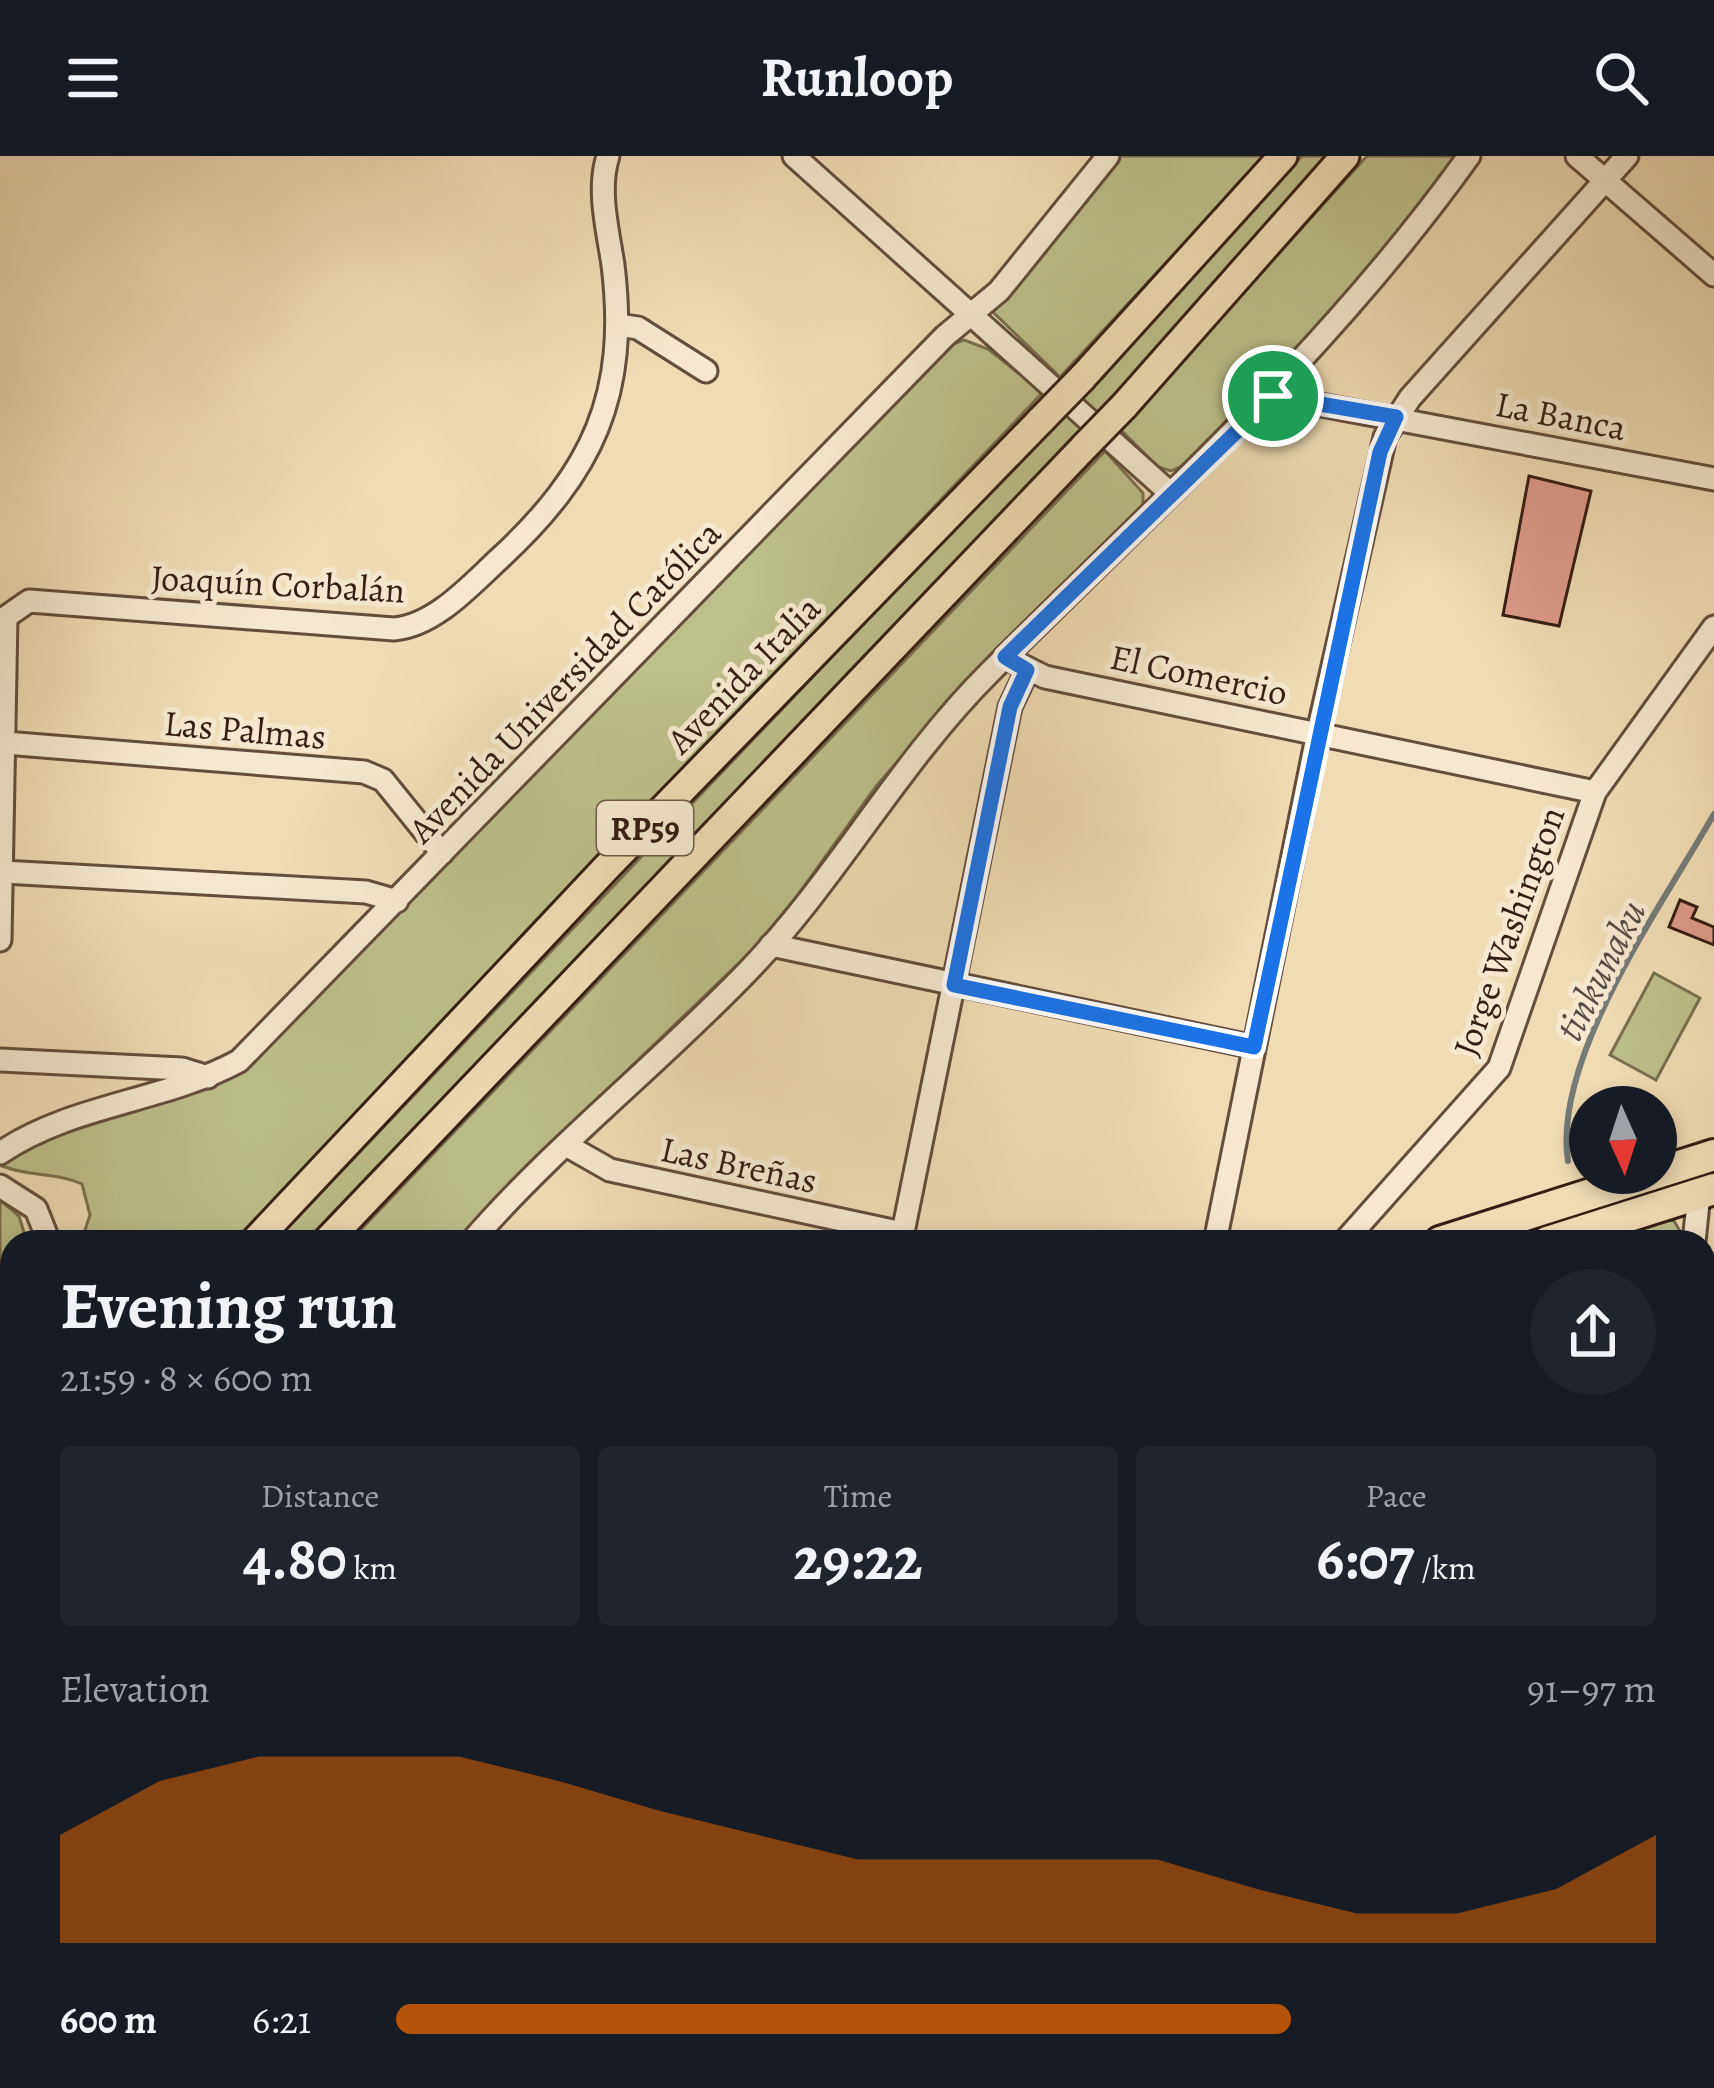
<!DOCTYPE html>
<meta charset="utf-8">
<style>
:root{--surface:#171b24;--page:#20242c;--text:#f1f3f6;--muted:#9ea1a6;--accent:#b45309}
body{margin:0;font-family:Alegreya,serif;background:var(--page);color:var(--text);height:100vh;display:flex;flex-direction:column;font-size:45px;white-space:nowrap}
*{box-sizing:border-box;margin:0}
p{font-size:39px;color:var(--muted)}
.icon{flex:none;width:66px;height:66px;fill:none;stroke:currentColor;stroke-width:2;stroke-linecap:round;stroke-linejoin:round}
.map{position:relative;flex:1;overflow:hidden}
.details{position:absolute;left:0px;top:1074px;width:1716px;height:858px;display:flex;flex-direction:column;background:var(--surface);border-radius:36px 36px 0 0;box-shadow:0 6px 18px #0003}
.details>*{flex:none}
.needle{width:78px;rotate:177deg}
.tools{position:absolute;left:1569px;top:930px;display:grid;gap:24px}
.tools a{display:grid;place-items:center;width:108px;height:108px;border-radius:50%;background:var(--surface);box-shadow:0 6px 18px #0003;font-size:60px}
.pin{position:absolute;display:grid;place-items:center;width:102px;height:102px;color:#fff;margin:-51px;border:6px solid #fff;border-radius:50%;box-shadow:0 3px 12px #0007}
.round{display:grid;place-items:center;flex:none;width:126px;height:126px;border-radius:63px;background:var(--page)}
.head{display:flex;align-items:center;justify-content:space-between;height:204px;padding:0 60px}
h1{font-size:66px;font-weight:700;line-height:90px}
.figures{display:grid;grid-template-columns:repeat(3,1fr);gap:18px;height:204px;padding:12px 60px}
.figures div{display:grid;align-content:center;border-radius:12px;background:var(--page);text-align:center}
.figures b{font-size:60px;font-weight:700}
.figures small{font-size:33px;font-weight:400}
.figures p{font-size:33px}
.chart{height:336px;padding:24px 60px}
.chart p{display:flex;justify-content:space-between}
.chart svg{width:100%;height:216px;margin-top:12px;fill:var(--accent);opacity:.7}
ul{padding:0 60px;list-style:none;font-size:39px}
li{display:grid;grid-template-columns:192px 144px 1fr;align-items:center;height:90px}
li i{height:30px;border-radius:15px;background:var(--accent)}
header{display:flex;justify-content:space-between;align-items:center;height:156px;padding:0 60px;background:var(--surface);font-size:54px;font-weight:700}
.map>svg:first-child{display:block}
</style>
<header><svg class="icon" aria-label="menu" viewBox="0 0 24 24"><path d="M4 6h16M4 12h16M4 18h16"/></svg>Runloop<svg class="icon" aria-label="search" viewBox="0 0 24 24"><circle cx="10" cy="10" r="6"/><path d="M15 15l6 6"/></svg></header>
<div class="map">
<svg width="1714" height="1932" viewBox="0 0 1714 1932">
<rect width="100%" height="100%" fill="#f0dbb4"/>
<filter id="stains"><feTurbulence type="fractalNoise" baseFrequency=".00167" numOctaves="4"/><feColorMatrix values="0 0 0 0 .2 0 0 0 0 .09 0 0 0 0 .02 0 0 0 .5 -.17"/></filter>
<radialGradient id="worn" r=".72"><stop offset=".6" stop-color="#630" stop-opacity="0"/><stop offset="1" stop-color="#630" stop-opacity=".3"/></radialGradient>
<g fill="#bcc08b" stroke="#7a6f50" stroke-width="3">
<path d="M1118,0H1265L1060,221L993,156Z"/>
<path d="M1302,0H1331L1257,89L307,1086H274L1136,182Z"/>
<path d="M1367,0H1457L1383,104L1309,191L1184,309L1171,315L1158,311L1120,273Z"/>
<path d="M964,184L988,193L1043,236L236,1086H81L90,1059L82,1028C55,1016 29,1021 2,1010L4,1002C83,957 180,955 255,901L937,194Z"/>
<path d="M1105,295L1143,337V349L995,494L877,629L772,775L497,1040L458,1086H349Z"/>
<path d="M1654,817L1700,842L1656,924L1610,899Z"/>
<path d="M0,1044L19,1060L27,1086H12V1124L0,1133Z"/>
<path d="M1659,1063L1674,1065L1684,1082L1590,1086Z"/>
<path d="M12,1551V1670L0,1679V1556Z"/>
</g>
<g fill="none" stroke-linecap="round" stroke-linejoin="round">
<g stroke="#757b76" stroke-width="6">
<path d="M1568,1005C1552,902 1663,748 1714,658"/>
<path d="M0,1632L12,1625"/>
<path d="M460,1932L465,1920"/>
</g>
</g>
<g fill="#dd9b8a" stroke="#371e14" stroke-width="3">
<path d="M1529,320L1591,335L1559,470L1503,459Z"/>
<path d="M1680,744L1697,751L1692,762L1714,771V789L1669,771Z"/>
</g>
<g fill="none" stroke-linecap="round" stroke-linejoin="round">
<g stroke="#654d3c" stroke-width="27">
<g id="minor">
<path d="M794,0L1170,337"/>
<path d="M1577,0L1714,119"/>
<path d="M618,169L638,172L706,215"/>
<path d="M1273,240L1714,323"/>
<path d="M1005,501L1045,521L1595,636"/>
<path d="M5,587L364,616L383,624L442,697"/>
<path d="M3,716L366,736L397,745"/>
<path d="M0,784L6,461L29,445L394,473C434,470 470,430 499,403C593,316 629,239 613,109C608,75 597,34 608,0"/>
<path d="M771,789L1254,891"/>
<path d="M0,904L182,913L208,921"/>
<path d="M566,989L610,1014L902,1077"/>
<path d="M0,997C72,948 163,946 239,905L945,180L999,135L1108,0"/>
<path d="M0,1030L36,1053L49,1086"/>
<path d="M471,1086C556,988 660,907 750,813C837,722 899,607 989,517C1156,350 1331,193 1469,0"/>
<path d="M901,1086L1010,551L1027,515"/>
<path d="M1215,1086L1318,576L1385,281L1410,242L1627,0"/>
<path d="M1344,1086L1499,912L1595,636L1714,471"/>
<path d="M1694,1086L1699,1038"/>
<path d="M0,1157L12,1153"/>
<path d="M1704,1225L1714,1228"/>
<path d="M1704,1525L1714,1524"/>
<path d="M0,1692L12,1684"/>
<path d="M1704,1747H1714"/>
<path d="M0,1789L12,1808"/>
<path d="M82,1920L89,1932"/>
<path d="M308,1920L315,1932"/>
<path d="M669,1920V1932"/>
<path d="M1561,1920L1562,1932"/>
<path d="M337,1932L342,1920"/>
<path d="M575,1932L578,1920"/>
<path d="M1103,1932V1920"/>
<path d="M1130,1932V1920"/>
</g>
</g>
<g stroke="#371e14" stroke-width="33">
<g id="major">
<path d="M1082,222L1283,0"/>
<path d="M1124,250L1345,0"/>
<path d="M254,1086L605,713L1042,263"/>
<path d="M326,1086L1086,289"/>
<path d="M0,1357L12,1345"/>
<path d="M0,1429L12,1416"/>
</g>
</g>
<g stroke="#371e14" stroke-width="36">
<g id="highway">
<path d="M1440,1086L1714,999"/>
<path d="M1547,1086L1714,1033"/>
<path d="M0,1252L12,1260"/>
<path d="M0,1537L12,1532"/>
</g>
</g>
<use href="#minor" stroke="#f5e8ce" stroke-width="21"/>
<use href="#major" stroke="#f0dbb4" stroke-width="27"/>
<use href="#highway" stroke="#f0dbb4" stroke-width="30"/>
<g stroke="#371e14" stroke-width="33" stroke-linecap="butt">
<g id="major-bridge">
<path d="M1042,263L1082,222"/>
<path d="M1086,289L1124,250"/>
</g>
</g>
<use href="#major-bridge" stroke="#f0dbb4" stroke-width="27"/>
</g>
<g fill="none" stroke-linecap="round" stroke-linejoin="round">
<g stroke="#fff" stroke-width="24">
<path id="route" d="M1273,240L1396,261L1380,296L1254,891L954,829L1010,551L1027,514L1005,501Z"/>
</g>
<use href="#route" stroke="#1a73e8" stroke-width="15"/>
</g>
<g text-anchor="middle" stroke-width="10" stroke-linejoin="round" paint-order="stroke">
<rect fill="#f5e8ce" stroke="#705b4c" stroke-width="3" x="597" y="645" width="96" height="54" rx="9"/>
<g font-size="33" font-weight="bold" fill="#371e14">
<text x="645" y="684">RP59</text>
</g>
<g font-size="36" fill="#371e14" stroke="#f5e8ce">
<text transform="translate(1561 259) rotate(11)" y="13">La Banca</text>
<text transform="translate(278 427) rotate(3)" y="13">Joaquín Corbalán</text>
<text transform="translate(743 518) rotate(-46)" y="13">Avenida Italia</text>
<text transform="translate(1199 518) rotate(12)" y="13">El Comercio</text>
<text transform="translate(564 525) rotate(-46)" y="13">Avenida Universidad Católica</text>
<text transform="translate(245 573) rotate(5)" y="13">Las Palmas</text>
<text transform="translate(1508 775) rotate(-70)" y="13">Jorge Washington</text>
<text transform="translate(739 1008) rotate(12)" y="13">Las Breñas</text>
</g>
<g font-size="39" font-style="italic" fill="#564c45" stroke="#f5e8ce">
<text transform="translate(1600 814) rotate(-63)" y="14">tinkunaku</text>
</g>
</g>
<rect width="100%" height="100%" filter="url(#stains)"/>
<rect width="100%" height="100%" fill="url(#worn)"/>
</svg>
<div class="tools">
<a><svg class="needle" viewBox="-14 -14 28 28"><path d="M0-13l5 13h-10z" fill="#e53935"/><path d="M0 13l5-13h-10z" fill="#9ea1a6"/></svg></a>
</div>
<div class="pin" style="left:1273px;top:240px;background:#1e9e55"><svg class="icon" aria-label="arrive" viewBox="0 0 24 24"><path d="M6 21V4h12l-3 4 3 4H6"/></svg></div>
<section class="details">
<div class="head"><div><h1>Evening run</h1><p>21:59 · 8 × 600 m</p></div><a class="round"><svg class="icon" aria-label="share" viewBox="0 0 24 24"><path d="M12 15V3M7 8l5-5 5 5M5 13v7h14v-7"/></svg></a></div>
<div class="figures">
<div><p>Distance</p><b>4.80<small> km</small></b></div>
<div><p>Time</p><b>29:22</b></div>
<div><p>Pace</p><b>6:07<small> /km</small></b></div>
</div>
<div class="chart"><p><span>Elevation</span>91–97 m</p>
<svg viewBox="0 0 160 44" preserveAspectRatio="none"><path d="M0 44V22L10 11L20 6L30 6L40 6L50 11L60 17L70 22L80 27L90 27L100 27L110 27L120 33L130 38L140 38L150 33L160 22V44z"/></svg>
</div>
<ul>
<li><b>600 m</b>6:21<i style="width:71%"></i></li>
</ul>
</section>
</div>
